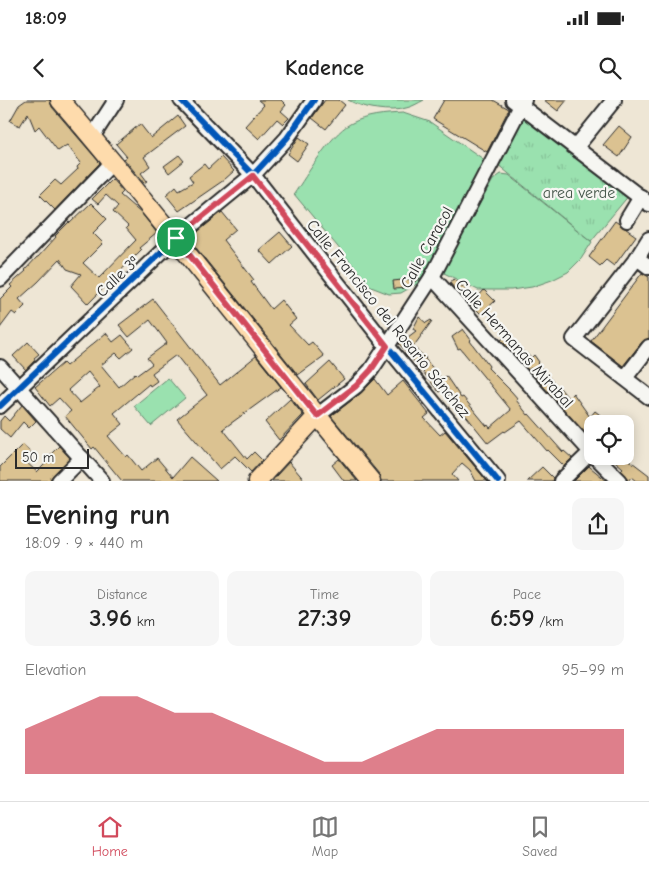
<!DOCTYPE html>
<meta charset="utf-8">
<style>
:root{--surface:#fff;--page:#f6f6f6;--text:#222;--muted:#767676;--line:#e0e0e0;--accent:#d1495b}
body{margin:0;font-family:"Comic Neue",sans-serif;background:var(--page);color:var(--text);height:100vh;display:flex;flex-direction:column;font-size:19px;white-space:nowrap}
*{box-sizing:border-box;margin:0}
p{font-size:16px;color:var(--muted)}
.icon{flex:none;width:28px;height:28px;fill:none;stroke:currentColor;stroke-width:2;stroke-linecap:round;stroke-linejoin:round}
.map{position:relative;height:381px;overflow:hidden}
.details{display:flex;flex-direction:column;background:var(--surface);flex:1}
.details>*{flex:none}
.controls{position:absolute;left:584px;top:315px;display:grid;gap:10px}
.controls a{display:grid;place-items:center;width:50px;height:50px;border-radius:10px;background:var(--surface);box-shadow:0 2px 12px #0003;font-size:25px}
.scale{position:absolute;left:15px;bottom:12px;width:74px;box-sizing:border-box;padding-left:5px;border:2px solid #2b2b2b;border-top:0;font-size:14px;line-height:18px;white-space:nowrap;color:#2b2b2b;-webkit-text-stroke:4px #f6f6f2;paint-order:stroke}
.pin{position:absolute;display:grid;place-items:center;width:42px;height:42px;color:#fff;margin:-21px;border:2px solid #fff;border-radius:50%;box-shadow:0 1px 5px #0007}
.round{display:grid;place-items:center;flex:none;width:52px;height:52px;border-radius:10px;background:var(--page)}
.headline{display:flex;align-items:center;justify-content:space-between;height:85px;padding:0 25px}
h1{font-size:28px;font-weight:800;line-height:38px}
.metrics{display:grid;grid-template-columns:repeat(3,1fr);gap:8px;height:85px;padding:5px 25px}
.metrics div{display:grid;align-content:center;border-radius:10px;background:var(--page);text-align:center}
.metrics b{font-size:25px;font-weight:800}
.metrics small{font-size:14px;font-weight:400}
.metrics p{font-size:14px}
.chart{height:140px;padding:10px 25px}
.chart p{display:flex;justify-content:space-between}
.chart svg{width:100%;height:90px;margin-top:5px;fill:var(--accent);opacity:.7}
.status{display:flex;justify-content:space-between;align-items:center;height:35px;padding:0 25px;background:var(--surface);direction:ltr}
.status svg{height:14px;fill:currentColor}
header{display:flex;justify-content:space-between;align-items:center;height:65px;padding:0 25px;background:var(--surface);font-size:22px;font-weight:800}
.tabs{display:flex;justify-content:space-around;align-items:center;height:70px;border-top:1px solid var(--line);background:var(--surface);font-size:14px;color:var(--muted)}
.tabs a{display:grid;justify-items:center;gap:2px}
.tabs .selected{color:var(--accent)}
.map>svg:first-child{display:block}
</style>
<div class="status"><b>18:09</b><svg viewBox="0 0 49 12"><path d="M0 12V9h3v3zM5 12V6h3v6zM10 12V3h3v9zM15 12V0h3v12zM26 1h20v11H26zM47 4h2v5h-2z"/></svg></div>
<header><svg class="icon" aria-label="back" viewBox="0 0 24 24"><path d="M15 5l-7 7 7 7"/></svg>Kadence<svg class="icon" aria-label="search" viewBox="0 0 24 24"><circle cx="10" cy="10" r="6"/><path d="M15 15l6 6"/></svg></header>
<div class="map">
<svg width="649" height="381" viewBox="0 0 649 381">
<defs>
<pattern id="park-tufts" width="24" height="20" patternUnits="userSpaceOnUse" patternTransform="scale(1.25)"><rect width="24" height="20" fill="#9ae1af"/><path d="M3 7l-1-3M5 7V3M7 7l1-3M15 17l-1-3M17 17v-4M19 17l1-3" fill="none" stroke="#85c197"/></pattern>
</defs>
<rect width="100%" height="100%" fill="#eee6d5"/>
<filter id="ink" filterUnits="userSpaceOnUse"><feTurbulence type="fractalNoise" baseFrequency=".02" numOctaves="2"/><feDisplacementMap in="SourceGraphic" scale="10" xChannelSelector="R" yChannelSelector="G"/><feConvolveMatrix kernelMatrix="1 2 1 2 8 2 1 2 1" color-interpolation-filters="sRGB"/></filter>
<g filter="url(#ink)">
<g fill="#9ae1af" stroke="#62866d">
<path d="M348,0H424C418,3 412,7 406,8C390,13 362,8 348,0Z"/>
<path d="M403,13L430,22L489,63L427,178L401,193L389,194L371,187L294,94C307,75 330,35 350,24C366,15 385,14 403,13Z"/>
<path d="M501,74L509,75L592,142L581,159L568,172L552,180L532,187L511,190H478L442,172L493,80Z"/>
<path d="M168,278L185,298L151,326L134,306Z"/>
</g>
<path fill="url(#park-tufts)" stroke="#62866d" d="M525,12L630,94L591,141L497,64Z"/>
<g fill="#dbc291" stroke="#2b2b2b" fill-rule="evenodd">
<path d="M26,0H50L52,7L100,63L55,110L40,95L55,80L61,85L78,69L77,67L81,63L67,45L58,51L39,26L35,30L28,13L20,26L10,21L19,5Z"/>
<path d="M258,0H281L286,5L281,11L289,18L283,24L277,19L259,39L245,26L264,5Z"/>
<path d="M325,0H339L345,5L326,29L312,18Z"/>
<path d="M444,0H493L509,9L487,52L433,19Z"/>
<path d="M544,0H567L558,11Z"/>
<path d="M178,16L185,26L144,57L150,66L141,73L147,81L144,83L124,59L127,57L116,44L140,24L151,38Z"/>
<path d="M619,26L632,37L619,57L603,45Z"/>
<path d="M299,37L309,44L297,61L288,54Z"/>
<path d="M179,55L184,61L169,73L164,66Z"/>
<path d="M221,57L234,71L224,80L179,111L166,95L176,86L179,90L193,82L189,76L204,64L208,69Z"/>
<path d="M112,79L123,92L120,95L142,114L157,133L139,148L141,150L88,204L71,186L81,174L67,169L60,159L38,182L19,199L25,206L16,215L12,212L0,228V199L12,187L10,185L26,171L25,170L37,157H38L56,137L55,136L69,122L70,123L91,103L107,119L93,133L103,143L83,163L99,178L136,140L126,128L128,126L113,112L118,106L106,95L98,104L92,99Z"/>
<path d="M222,112L236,129L223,140L254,180L251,182L271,209L281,200L296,219L289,225L308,245L312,242L324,256L298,275L189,139Z"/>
<path d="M615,121L636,136L614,166L606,160L600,166L589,157Z"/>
<path d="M280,132L292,146L272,164L259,150Z"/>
<path d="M642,173L649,177V238L642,242L623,266L591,241Z"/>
<path d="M420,178L406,188L394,189L393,181Z"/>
<path d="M453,179L477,198L484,190L495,201L481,214L462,195L461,196L450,183Z"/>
<path d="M153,199L220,285L256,256L281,287L223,329L247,359L254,352L262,360L251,372L235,356L220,369L177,319L207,295L176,255L152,273L157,281L150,286L149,284L114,313L123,324L108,336L126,357L128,355L141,371L157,358L173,377L190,357L217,381H122L94,347L92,349L65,316L71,311L59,298L50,306L35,287L63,263L66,266L106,233L113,242L122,235L133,248L121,258L116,253L101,265L119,287L135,273L137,275L152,264L147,258L167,243L150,220L129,237L119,225ZM88,272L100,287L80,303L68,290Z"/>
<path d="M419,217L426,223L431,220L432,221L413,247L426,258L425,259L442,279L446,276L461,298L463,297L487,326L488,325L490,328L511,310L460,248L458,249L452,237L463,229L471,240L470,241L489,266L488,268L511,291L518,299L516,300L528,315L529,314L563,352L564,351L572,358L564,366L548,350L547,351L521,321L505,332L504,331L488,343L459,307L458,308L447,293L448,292L446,287L439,292L423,272L425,269L411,259L412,258L399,244L402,239L404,240L416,231L413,229Z"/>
<path d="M509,234L525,254L526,253L531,258L534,255L539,262L537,264L548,275L558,290L560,288L568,298L573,293L590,317L595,311L604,318L599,324H592V341L542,285L531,268L528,270L524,265L527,262L525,258L520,261L501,240Z"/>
<path d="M28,242L39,254L34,258L35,260L26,270L13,256Z"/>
<path d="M330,262L344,279L318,300L306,284Z"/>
<path d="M375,279L387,295L403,281L429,314L424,318L440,335L445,331L487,381H476L470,370L462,363L452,374L458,381H381L379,374L331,316L361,293Z"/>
<path d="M290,299L303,315L279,340L265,322Z"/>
<path d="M22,305L36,321L29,328L23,322L10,338L0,329V321L4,316L9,321Z"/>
<path d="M23,344L31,353L24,360L37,372L50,359L48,357L59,346L70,358L53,375L49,381H0V367Z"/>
<path d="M609,356H624L649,375V381H637L632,377L630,380L621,370L623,368Z"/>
<path d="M339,359L357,381H344L332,365Z"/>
<path d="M289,362L305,381H272L276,376Z"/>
<path d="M589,366L590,367L607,381H574Z"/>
<path d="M542,367L553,378L552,381H527Z"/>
</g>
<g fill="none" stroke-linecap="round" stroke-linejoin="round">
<g stroke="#2b2b2b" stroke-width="18">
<g id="minor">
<path d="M181,0L253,75L387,246L498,381"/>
<path d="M513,0L649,104"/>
<path d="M92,37L116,0"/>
<path d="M576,47L614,0"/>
<path d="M627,120L641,97"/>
<path d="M637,158L649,139"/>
<path d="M649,167L637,158L574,239L649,297"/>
<path d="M432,177L592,353"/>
<path d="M0,179L113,62"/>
<path d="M0,267L102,381"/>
<path d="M625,278L649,247"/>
<path d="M0,306L176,138L253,75L287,38L314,0"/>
<path d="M317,316L356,286L371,270L387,246L432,177L524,0"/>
<path d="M595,356L620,381"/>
<path d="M59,381L82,358"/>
<path d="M561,381L591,352"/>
</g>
</g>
<g stroke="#2b2b2b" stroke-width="21">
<g id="major">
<path d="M60,0C167,124 266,255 371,381"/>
<path d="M257,381L317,316"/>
</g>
</g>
<use href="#minor" stroke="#f6f6f2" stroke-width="14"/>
<use href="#major" stroke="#fedbac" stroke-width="18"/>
<g stroke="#f6f6f2" stroke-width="9">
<g id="cycleway">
<path d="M181,0L253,75L387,246L498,381"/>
<path d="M0,306L176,138L253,75L287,38L314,0"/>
</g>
</g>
<use href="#cycleway" stroke="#0057b8" stroke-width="6"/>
</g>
</g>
<g fill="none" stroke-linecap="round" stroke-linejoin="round" filter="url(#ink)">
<g stroke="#fff" stroke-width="10">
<path id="route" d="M253,76L387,246L371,270L356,286L317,316L176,138Z"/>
</g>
<use href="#route" stroke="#d1495b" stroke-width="6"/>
</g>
<g text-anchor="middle" stroke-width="4.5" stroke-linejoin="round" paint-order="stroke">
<g font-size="16" fill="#47584c" stroke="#f6f6f2">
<text x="579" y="98">area verde</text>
</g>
<g font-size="16" fill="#2b2b2b" stroke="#f6f6f2">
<text transform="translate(426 147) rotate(-61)" y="6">Calle Caracol</text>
<text transform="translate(117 176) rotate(-43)" y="6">Calle 3ª</text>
<text transform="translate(389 218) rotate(51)" y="6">Calle Francisco del Rosario Sánchez</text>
<text transform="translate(515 243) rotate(48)" y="6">Calle Hermanas Mirabal</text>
</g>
</g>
</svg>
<div class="controls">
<a><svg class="icon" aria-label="locate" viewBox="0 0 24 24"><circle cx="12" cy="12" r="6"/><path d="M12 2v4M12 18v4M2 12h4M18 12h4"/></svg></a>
</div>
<div class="scale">50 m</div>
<div class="pin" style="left:176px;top:138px;background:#1e9e55"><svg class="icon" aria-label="arrive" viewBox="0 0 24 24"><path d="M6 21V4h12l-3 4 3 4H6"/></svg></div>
</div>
<section class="details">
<div class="headline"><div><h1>Evening run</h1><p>18:09 · 9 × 440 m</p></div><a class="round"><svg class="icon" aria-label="share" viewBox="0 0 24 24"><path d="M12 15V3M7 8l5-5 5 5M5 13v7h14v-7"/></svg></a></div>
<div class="metrics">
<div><p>Distance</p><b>3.96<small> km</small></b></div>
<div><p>Time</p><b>27:39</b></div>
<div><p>Pace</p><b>6:59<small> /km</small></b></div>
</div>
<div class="chart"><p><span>Elevation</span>95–99 m</p>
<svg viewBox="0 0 160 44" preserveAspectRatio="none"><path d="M0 44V22L10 14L20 6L30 6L40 14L50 14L60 22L70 30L80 38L90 38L100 30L110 22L120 22L130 22L140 22L150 22L160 22V44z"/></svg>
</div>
</section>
<nav class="tabs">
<a class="selected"><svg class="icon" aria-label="home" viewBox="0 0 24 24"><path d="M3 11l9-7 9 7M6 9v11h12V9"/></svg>Home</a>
<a><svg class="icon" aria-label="map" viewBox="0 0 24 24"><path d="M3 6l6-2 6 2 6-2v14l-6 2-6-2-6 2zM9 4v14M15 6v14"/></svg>Map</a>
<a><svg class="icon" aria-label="saved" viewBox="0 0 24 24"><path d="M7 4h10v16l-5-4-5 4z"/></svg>Saved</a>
</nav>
